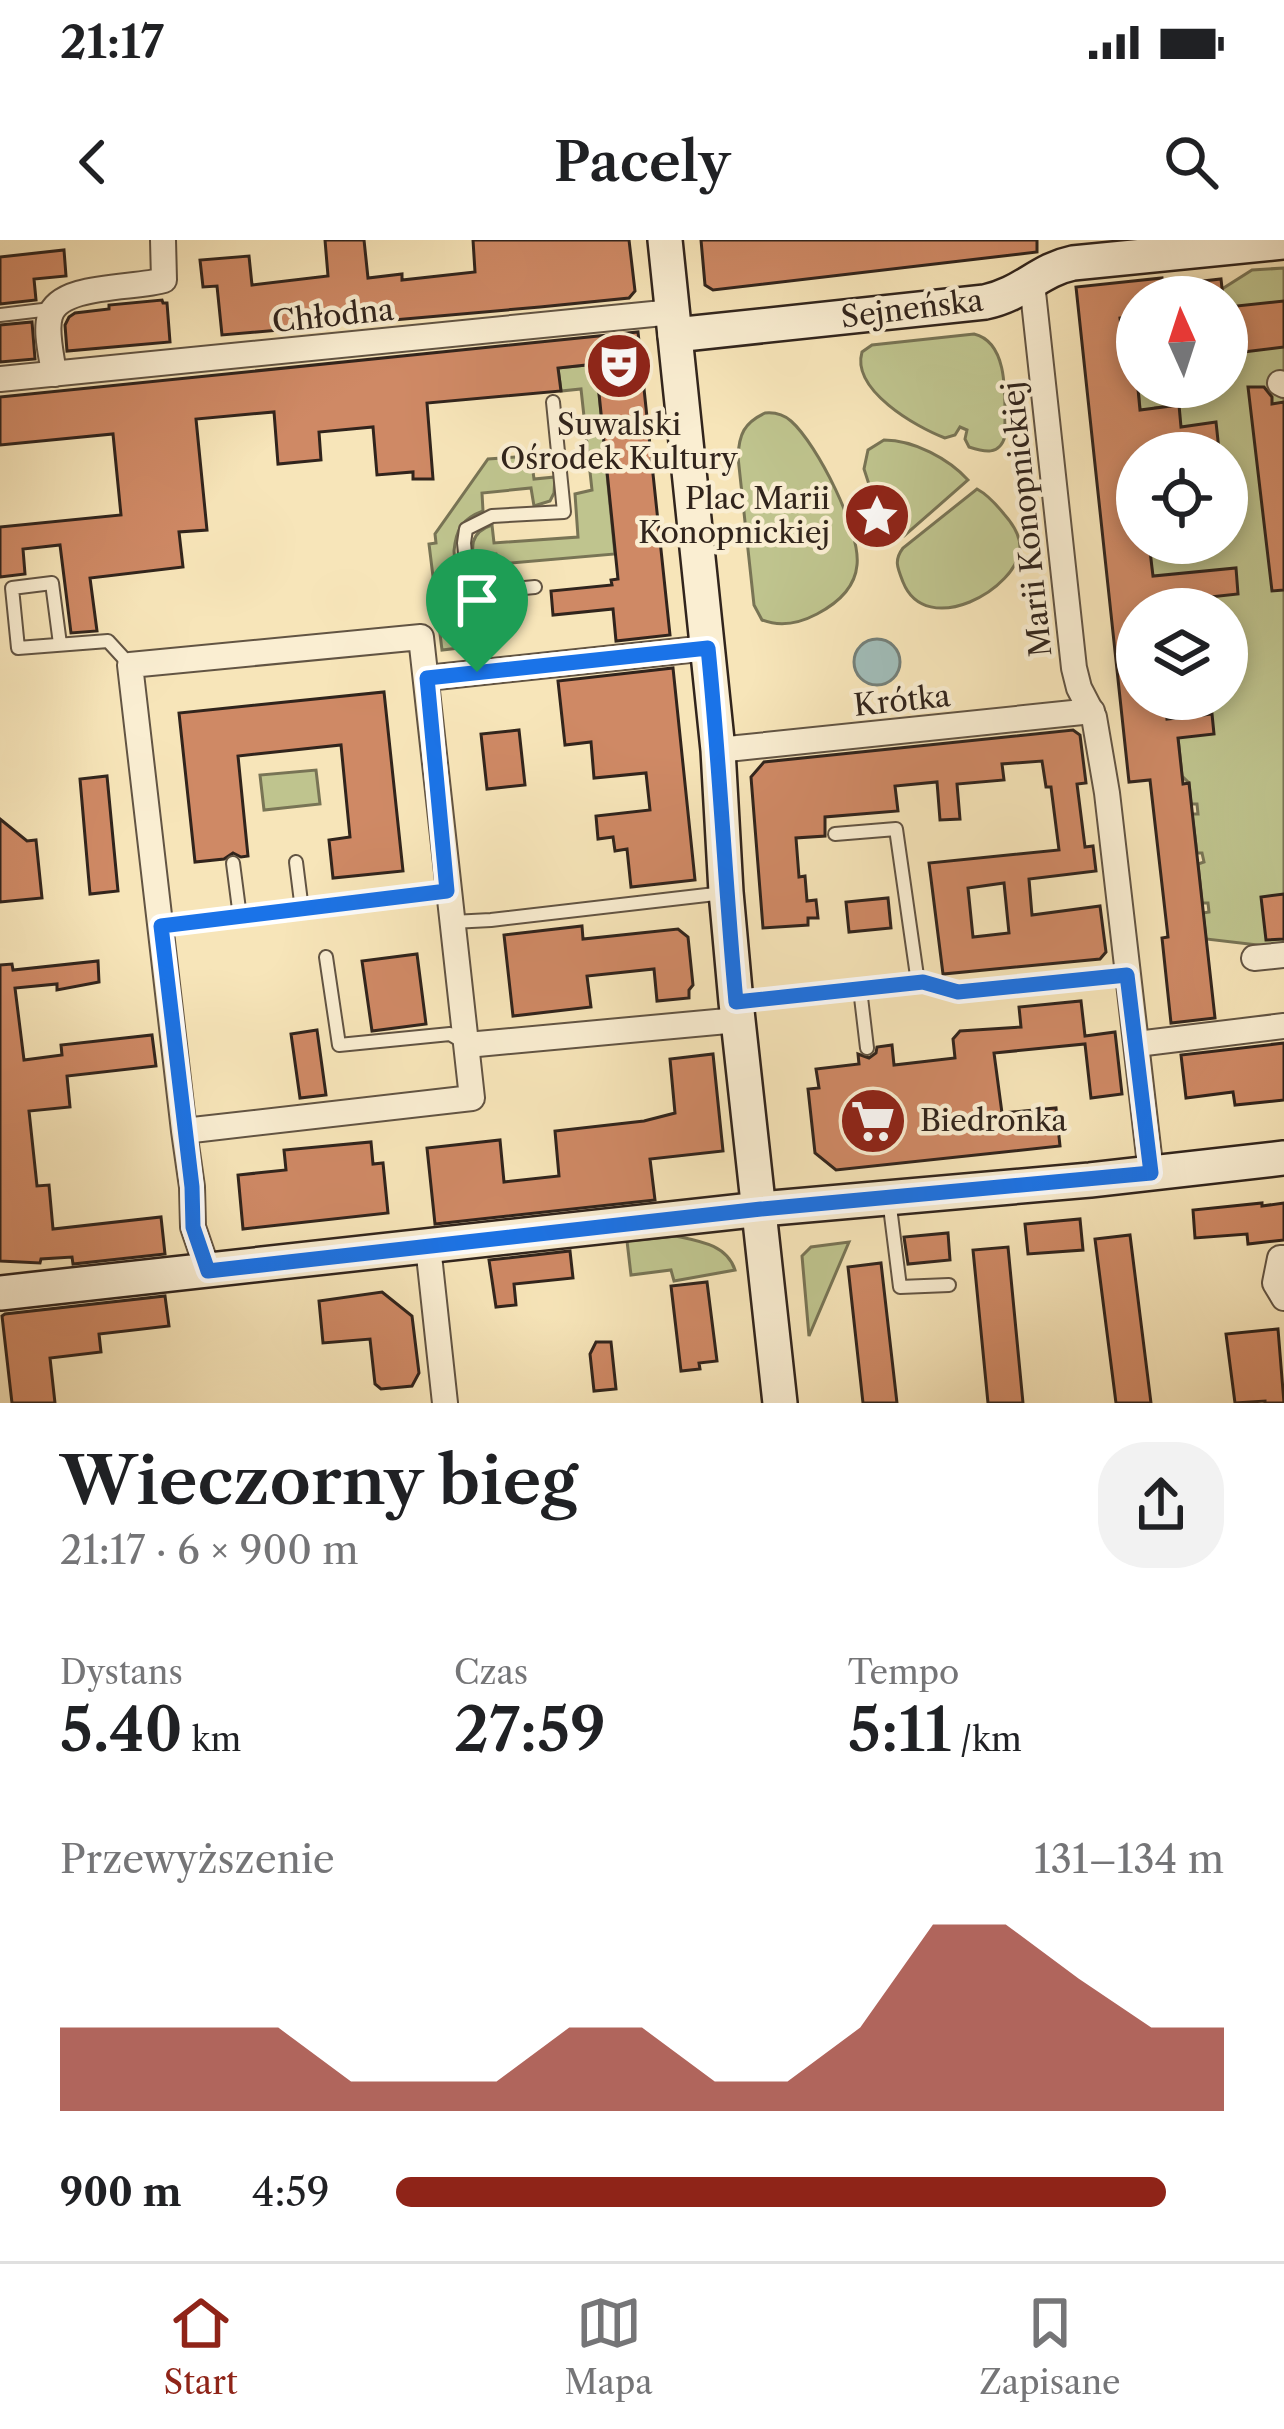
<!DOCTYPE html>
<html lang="pl">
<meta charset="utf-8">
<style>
:root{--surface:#fff;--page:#f2f2f2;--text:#202124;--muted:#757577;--line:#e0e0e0;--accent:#8f2418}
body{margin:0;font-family:"Libre Caslon Text",serif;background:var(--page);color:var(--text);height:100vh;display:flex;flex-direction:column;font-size:45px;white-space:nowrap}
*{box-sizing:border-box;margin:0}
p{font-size:39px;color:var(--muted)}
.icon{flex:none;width:66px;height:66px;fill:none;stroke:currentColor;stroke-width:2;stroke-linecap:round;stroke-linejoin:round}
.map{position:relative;height:1163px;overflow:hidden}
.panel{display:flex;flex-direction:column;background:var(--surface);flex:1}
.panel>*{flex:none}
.needle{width:78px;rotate:357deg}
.controls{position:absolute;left:1116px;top:36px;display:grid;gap:24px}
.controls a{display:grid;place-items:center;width:132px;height:132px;border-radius:50%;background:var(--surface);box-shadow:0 6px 18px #0003;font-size:60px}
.pin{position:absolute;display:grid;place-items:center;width:102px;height:102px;color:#fff;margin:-123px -51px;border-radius:50% 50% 50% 0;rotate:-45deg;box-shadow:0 0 12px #0007}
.pin .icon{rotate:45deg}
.round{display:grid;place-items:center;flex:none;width:126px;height:126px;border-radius:48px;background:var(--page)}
.summary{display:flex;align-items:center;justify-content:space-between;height:204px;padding:0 60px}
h1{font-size:66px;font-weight:600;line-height:90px}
.figures{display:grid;grid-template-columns:repeat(3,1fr);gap:18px;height:204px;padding:12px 60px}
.figures div{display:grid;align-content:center}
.figures b{font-size:60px;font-weight:600}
.figures small{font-size:33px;font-weight:400}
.figures p{font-size:33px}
.chart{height:336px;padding:24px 60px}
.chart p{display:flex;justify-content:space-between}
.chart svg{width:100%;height:216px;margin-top:12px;fill:var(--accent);opacity:.7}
ul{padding:0 60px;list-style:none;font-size:39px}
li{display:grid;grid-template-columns:192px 144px 1fr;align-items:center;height:90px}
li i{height:30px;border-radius:15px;background:var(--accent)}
.status{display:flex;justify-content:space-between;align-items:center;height:84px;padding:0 60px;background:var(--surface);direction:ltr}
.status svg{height:33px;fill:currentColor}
header{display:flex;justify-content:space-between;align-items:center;height:156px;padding:0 60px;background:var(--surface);font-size:54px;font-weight:600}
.dock{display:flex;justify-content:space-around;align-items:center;height:168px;border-top:3px solid var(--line);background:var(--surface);font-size:33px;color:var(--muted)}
.dock a{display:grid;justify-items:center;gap:6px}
.dock .current{color:var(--accent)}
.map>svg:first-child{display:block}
</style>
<div class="status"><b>21:17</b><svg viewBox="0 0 49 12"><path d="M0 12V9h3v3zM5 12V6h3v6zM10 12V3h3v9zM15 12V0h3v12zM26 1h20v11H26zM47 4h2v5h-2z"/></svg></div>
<header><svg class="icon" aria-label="back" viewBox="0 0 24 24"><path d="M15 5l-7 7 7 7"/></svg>Pacely<svg class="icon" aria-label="search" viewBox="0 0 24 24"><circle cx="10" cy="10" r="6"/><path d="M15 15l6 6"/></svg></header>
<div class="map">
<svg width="1284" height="1163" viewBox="0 0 1284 1163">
<rect width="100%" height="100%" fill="#f7e5b9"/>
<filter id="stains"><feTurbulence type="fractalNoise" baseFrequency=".00167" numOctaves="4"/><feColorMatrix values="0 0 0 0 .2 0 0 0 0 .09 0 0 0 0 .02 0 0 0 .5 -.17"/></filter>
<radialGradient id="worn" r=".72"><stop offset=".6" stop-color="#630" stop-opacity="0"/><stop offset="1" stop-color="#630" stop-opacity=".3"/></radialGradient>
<g fill="#bfc48e" stroke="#787455" stroke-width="3">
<path d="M1284,28V704L1266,706L1206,699L1203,673L1209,672L1208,663H1202L1198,624L1204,622L1202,613H1197L1192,574H1198L1197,564H1191L1189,543L1182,536L1176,478L1167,479L1165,459H1227V369H1147V365L1155,363L1149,303H1227V213H1147L1145,191L1178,165L1155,168L1141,179L1138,147H1227V128L1230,127L1227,57H1223L1222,49L1252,30Z"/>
<path d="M974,94C1012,103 1004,166 1005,196C1000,216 984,212 969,207L965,199L967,190L960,187L955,195L945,198C916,187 851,150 862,112L872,105Z"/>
<path d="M596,124L615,314L499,324L496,314L482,315L483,333H475C472,311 467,293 492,285L494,303L578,297L575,254L592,250L581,149L561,151L558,128Z"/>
<path d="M765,173C775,172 783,174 791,181C817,204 861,291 857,325C855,348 836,364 817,374C800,383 780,387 762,380L754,365L738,217C739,194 744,183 765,173Z"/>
<path d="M884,200C914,200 949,219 968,240L904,296L893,300L885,294L864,229L868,210Z"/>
<path d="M531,216L534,239L555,237L554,253L550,261L534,266L531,248L482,253L483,271C462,279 456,289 454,311L462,403L459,408L442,410L429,304L436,303L435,294L488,219Z"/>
<path d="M977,249C988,255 996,264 1004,274C1012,283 1020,294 1020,307C1019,349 926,400 903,342C897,327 894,320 903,308Z"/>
<path d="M316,530L320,564L264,570L260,535Z"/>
<path d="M676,996C700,1001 727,1005 735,1030L674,1041L671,1030L631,1035L627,1001Z"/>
<path d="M849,1002L809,1096L802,1016L811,1007Z"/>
</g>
<circle fill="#a1bdb9" stroke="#74807a" stroke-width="3" cx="877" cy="422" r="23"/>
<g fill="#cf8965" stroke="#31241c" stroke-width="3" fill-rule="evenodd">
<path d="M325,0H364L368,38L402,34V40L475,32L473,0H629L635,51L629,58L540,67L222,95L217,46L203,47L200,20L249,16L252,45L328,36Z"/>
<path d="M701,0H1037V12L713,50L705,45Z"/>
<path d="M64,10L66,36L34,39L36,60L0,64V17Z"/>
<path d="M1162,38L1164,57H1137V76L1120,78L1125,119L1135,118L1140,170L1179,165L1181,187L1216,182L1219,210L1137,213V303H1149L1153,336L1236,328L1238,354L1155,363L1147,365V369H1137V459H1165L1167,479L1212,474L1214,494L1178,498L1183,544L1189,543L1215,778L1171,783L1162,698L1168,697L1150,540L1129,542L1076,47Z"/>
<path d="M1221,39L1223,57H1168L1167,45Z"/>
<path d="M162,60L163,63H167L170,102L67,111L65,85L69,77L75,73L109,69V65Z"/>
<path d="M1284,61V107L1227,114V67Z"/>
<path d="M32,82L35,119L0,122V85Z"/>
<path d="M638,92L670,395L616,401L613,369L553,375L551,351L612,345L611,340L618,339L596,124L558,128L561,151L427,163L433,239H413V232L377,235L373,187L319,192L321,220L278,224L274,172L196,179L207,290L179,292L183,327L90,338L97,391L71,393L60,305L23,309L25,334L0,337V287L121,275L113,194L0,205V157Z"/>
<path d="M1248,147H1264L1272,157V164L1284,162V350L1272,351Z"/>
<path d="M673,428L695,640L631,647L627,609L615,611L613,597L598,599L596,576L650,570L646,533L594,538L591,502L565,505L558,441Z"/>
<path d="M384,452L403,631L333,638L329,600L350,597L341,505L238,516L248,616L241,617L233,613L224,619L195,622L179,473Z"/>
<path d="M519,490L525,545L487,549L481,494Z"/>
<path d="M1073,490L1080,495L1086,543L1077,544L1085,607L1093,606L1096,631L1029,639L1032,675L1100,666L1106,712L1100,719L943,734L929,623L1059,610L1051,547H1046L1042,521L1002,524L1004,540L957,544L960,579L940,580L937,542L895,546L898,571L825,577V596L796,598L799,637L805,636L807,661L816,660L818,678H808V685L763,688L751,537L764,522ZM1004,643L1009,693L973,697L968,648Z"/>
<path d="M107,536L118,651L90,654L80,539Z"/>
<path d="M0,579L27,601L36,600L42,658L0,662Z"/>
<path d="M1284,654V699L1266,700L1261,657Z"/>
<path d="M888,658L891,688L849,692L846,662Z"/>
<path d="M582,686L583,699L678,689L688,697L693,745L689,750V758L657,761L654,729L587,736L591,767L513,776L504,695Z"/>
<path d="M417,714L426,784L372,791L362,721Z"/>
<path d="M98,721L99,742L57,750V744L15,748L24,820L62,815L61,805L152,795L156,826L67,836L70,867L29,871L37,946L49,945L53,989L161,977L165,1014L73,1024L72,1017L41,1019L40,1023L0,1021V725L12,724L13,730Z"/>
<path d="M1081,761L1085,796L1115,792L1122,854L1091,858L1085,804L994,813L1002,873L1056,868L1060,906L836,930L815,913L808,849L819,848L816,829L859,824L858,814L869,818L876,813L877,807L892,805L894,825L955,818L953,799L960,791L1021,787L1019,767Z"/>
<path d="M317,790L326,855L300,858L291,794Z"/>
<path d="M1284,803V860L1235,865L1233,852L1186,858L1181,815Z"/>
<path d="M713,814L723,911L650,919L655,960L435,984L427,908L500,900L504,942L559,936L555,891L644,881L675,873L670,819Z"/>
<path d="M371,902L373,924L383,923L388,973L243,989L238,935L286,930L284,910Z"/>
<path d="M1262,963V966L1284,963V1000L1248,1004L1247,994L1195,998L1193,970Z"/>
<path d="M1080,979L1083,1010L1028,1014L1025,984Z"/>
<path d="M948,993L950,1020L908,1024L904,997Z"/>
<path d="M1130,995L1151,1163H1116L1095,999Z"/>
<path d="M1008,1007L1023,1163H988L973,1010Z"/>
<path d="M570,1011L573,1038L514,1044L516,1065L496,1067L489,1020Z"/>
<path d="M881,1023L897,1163H863L848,1027Z"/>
<path d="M707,1042L717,1121L699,1123L700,1129L681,1131L671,1046Z"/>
<path d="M382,1052L412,1076L419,1133L412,1146L381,1149L375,1144L370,1099L323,1103L319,1061Z"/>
<path d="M165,1056L169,1086L99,1094L101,1112L50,1118L55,1163H12L2,1076L5,1074Z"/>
<path d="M1278,1089L1284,1163H1265V1161L1235,1163L1226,1094Z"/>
<path d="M596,1102H611L616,1149L594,1151L590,1114Z"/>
</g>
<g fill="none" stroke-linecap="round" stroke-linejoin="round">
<g stroke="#625443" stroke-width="16">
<g id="lane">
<path d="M0,75L51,69"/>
<path d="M469,353L535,347"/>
<path d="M60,404L52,343L12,348L18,408L108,401L130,425"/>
<path d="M477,432L464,303L466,289L492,276L564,272L553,162"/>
<path d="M835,594L896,589L918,743"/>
<path d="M296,622L302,670"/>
<path d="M233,623L240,677"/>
<path d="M452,682L491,680L724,653"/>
<path d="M161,687L447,651"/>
<path d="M326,717L339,805L450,794L462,801"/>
<path d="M860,749L867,808"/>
<path d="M737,762L923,742L958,752L1127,735"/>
<path d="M889,959L900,1047L949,1045"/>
</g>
</g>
<g stroke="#625443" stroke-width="28">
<g id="street">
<path d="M1032,43L1074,428L1079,448L1094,477L1107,553L1151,933"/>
<path d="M54,134C52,117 45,92 50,76C59,43 136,49 164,40L163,0"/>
<path d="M0,139L673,72"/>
<path d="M1280,143L1284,145"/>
<path d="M427,438L708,408"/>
<path d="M718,510L1092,471"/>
<path d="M1254,718L1284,715"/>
<path d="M1137,804L1284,786"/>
<path d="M467,805L738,780"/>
<path d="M184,891L472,858L421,397L130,425L184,891L192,947L193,987L208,1031"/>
<path d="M428,1006L445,1163"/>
<path d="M1284,1018H1280L1275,1043L1284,1058"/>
</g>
</g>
<g stroke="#31241c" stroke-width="38">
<g id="secondary">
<path d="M665,0L718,510L726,652L736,762L780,1163"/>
<path d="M675,95L985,62C1023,54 1039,30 1073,23L1284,2"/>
<path d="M0,1053L761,969L1090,940L1284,918"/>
</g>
</g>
<use href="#lane" stroke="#faeed2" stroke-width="12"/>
<use href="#street" stroke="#faeed2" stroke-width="24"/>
<use href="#secondary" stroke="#faeed2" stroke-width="33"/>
</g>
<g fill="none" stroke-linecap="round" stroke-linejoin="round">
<g stroke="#fff" stroke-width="24">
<path id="route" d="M708,408C720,526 725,644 736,762L923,742L958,752L1127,735L1151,933L761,969L208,1031L193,987L192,947L161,686L447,651L427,438Z"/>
</g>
<use href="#route" stroke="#1a73e8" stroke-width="15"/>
</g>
<defs>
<g id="theatre-disc" transform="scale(3.45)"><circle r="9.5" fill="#8f2418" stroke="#faeed2"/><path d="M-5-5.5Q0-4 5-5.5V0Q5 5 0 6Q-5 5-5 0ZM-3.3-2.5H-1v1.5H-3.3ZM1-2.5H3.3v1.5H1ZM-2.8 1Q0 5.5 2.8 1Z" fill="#fff"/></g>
<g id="sight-disc" transform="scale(3.45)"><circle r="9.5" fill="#8f2418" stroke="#faeed2"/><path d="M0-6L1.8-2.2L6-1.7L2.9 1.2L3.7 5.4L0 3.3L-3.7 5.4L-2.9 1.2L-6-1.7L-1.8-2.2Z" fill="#fff"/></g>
<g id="supermarket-disc" transform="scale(3.45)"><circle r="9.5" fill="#8f2418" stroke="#faeed2"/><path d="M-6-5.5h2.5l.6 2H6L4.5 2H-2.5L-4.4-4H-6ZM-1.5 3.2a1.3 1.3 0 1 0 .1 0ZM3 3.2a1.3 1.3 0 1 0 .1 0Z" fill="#fff"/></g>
</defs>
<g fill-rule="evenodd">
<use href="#theatre-disc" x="619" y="126"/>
<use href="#sight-disc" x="877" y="276"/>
<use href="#supermarket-disc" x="873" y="881"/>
</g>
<g text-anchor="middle" stroke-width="9" stroke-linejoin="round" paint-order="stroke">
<g font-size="30" fill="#31241c" stroke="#faeed2">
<text transform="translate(912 69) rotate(-7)" y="10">Sejneńska</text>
<text transform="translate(333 76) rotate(-6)" y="10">Chłodna</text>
<text transform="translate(1027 279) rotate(-96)" y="10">Marii Konopnickiej</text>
<text transform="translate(902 461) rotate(-6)" y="10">Krótka</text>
</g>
<g font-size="30" fill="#31241c" stroke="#faeed2">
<text x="619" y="195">Suwalski<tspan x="619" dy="34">Ośrodek Kultury</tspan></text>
<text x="830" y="269" text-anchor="end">Plac Marii<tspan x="830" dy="34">Konopnickiej</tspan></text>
<text x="920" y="891" text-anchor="start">Biedronka</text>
</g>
</g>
<rect width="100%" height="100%" filter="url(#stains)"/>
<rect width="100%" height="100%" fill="url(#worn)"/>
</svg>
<div class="controls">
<a><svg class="needle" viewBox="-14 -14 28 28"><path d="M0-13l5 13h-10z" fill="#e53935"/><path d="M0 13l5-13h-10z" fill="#757577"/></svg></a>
<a><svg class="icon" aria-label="locate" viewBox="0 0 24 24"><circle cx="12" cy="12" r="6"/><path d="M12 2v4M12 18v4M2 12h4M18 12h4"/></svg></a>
<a><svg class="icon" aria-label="layers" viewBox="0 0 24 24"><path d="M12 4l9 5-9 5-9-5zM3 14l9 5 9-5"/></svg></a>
</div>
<div class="pin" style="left:477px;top:432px;background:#1e9e55"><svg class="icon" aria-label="arrive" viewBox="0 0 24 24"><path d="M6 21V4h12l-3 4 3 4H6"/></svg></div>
</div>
<section class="panel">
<div class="summary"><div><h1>Wieczorny bieg</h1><p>21:17 · 6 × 900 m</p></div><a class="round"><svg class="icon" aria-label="share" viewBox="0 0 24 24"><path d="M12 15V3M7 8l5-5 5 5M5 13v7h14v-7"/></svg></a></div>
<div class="figures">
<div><p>Dystans</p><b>5.40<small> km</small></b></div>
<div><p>Czas</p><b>27:59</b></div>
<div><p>Tempo</p><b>5:11<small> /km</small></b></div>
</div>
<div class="chart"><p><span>Przewyższenie</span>131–134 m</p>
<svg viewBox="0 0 160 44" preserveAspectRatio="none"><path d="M0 44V27L10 27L20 27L30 27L40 38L50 38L60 38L70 27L80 27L90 38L100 38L110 27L120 6L130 6L140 17L150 27L160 27V44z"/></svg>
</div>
<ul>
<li><b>900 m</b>4:59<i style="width:93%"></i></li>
</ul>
</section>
<nav class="dock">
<a class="current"><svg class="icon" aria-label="home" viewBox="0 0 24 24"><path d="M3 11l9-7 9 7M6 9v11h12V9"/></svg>Start</a>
<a><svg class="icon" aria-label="map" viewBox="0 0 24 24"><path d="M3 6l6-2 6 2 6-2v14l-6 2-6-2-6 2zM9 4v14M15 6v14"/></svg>Mapa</a>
<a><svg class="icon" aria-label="saved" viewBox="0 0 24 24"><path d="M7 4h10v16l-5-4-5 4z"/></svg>Zapisane</a>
</nav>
